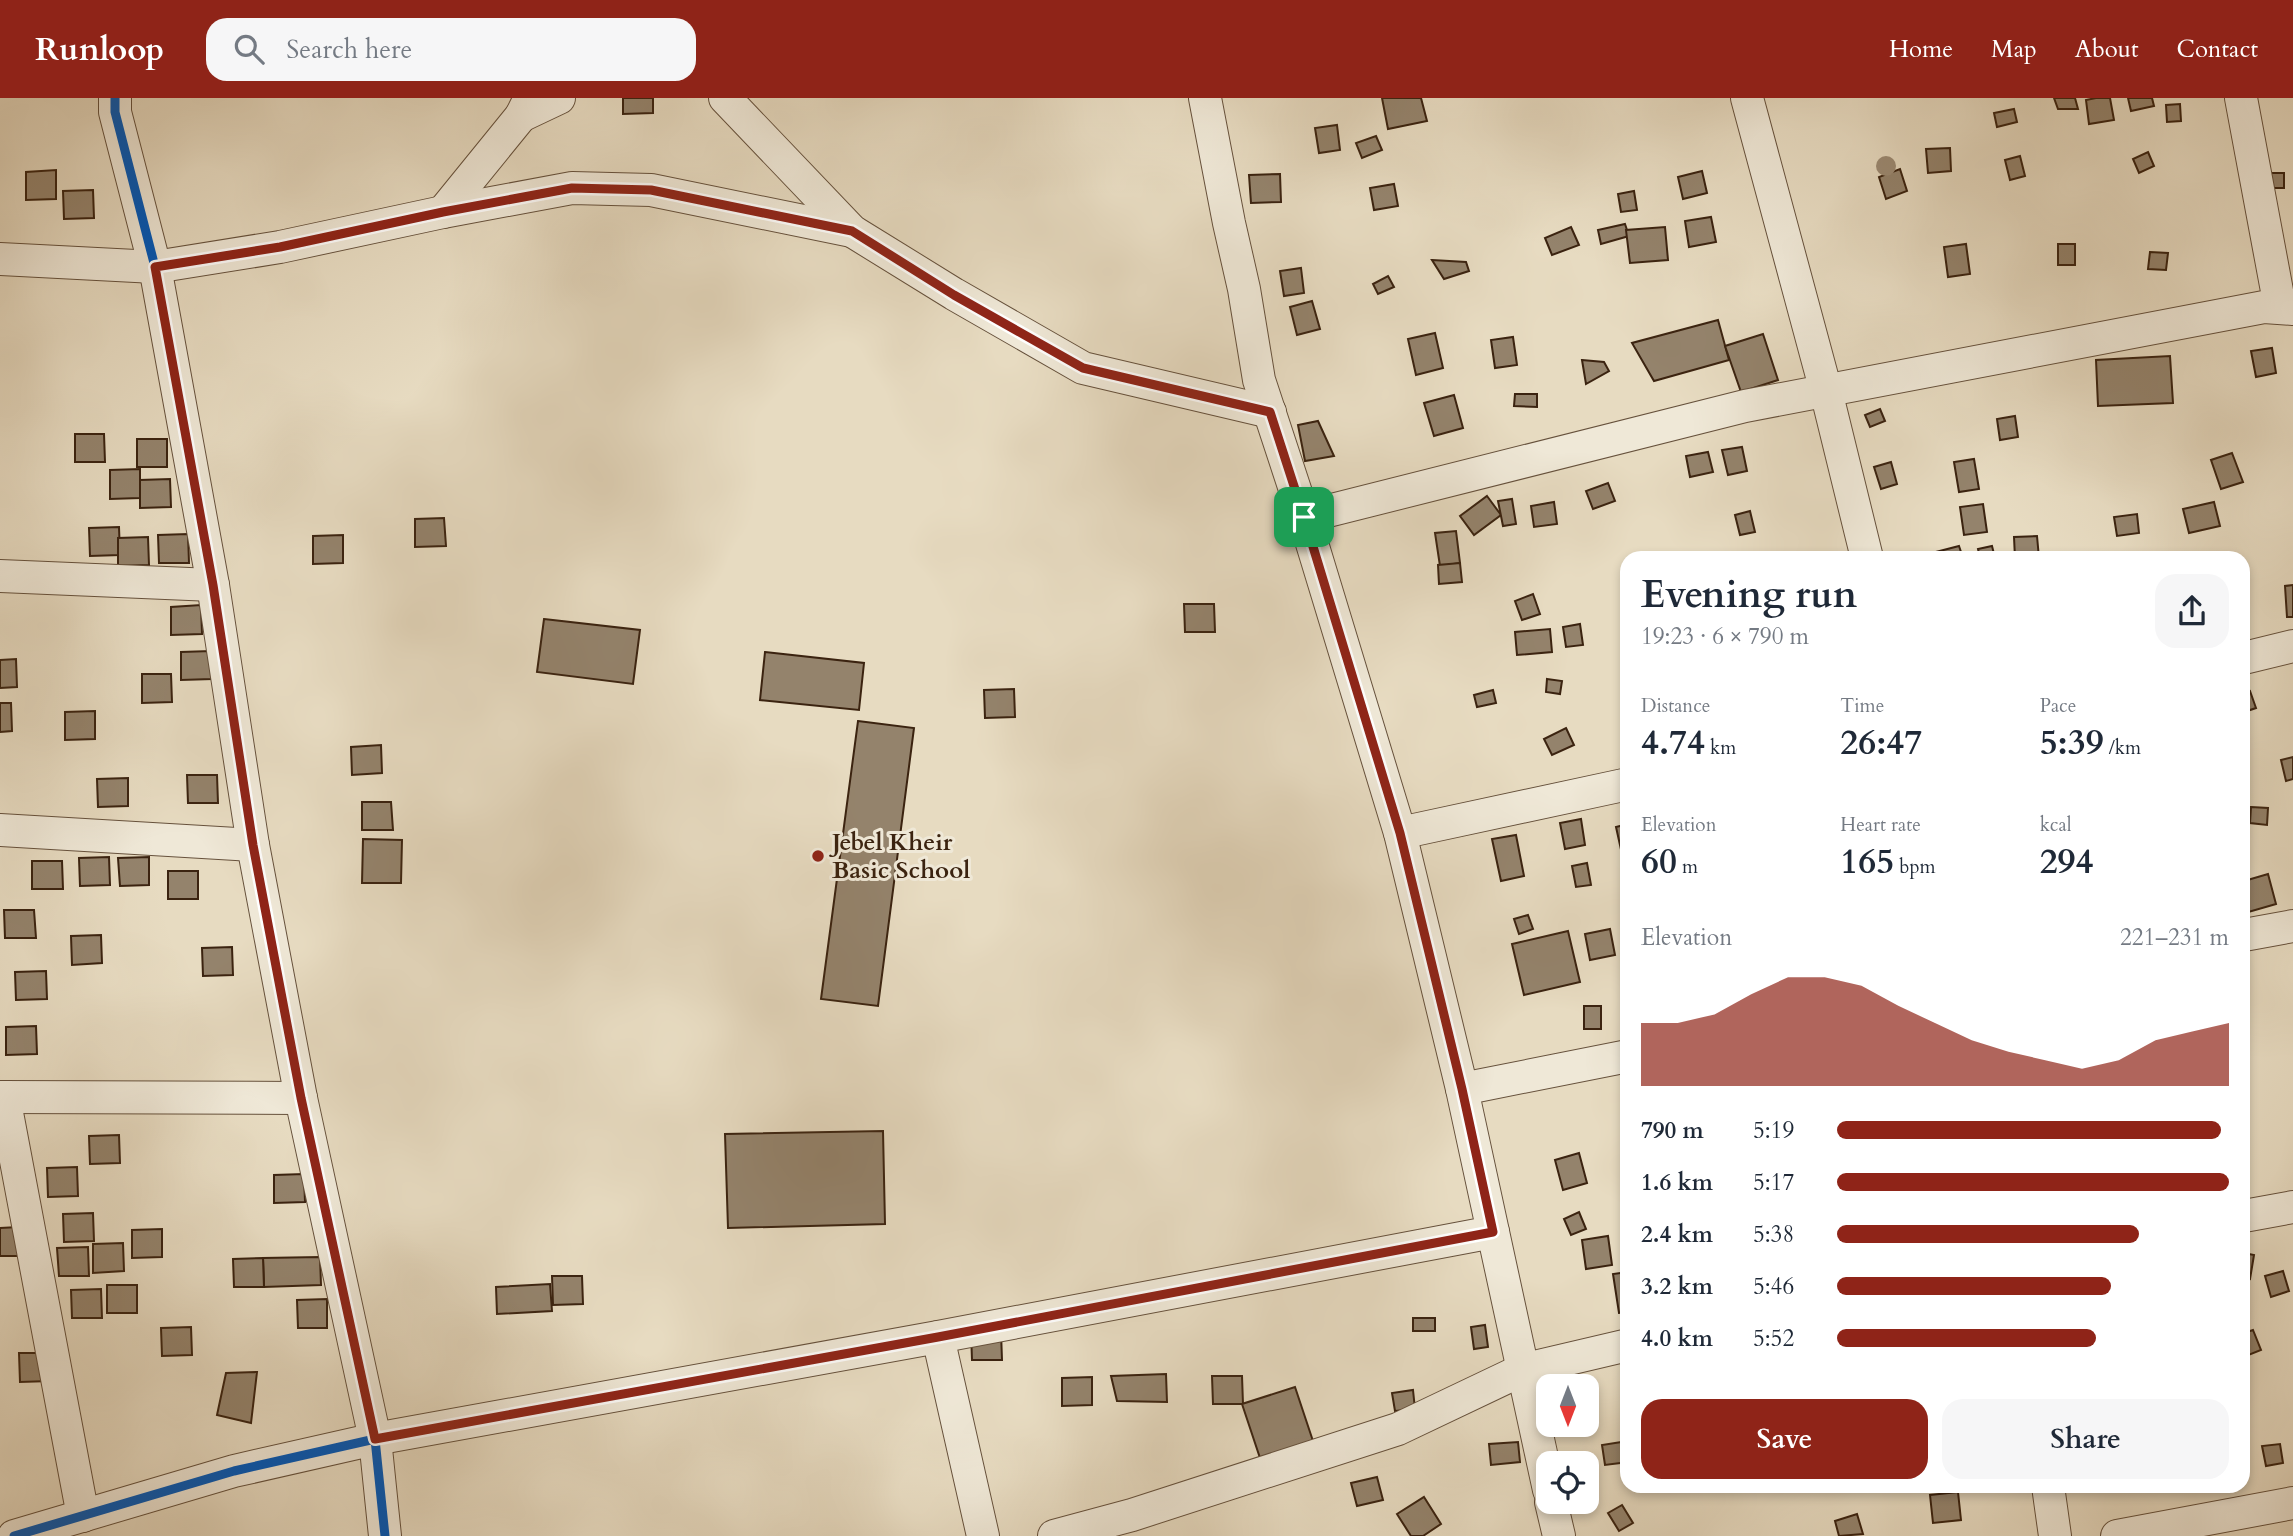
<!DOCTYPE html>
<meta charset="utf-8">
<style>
:root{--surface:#fff;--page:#f6f6f7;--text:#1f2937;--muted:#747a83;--accent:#8f2418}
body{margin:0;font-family:Cardo,serif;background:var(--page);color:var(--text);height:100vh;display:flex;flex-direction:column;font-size:26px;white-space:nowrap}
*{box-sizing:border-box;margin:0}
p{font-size:23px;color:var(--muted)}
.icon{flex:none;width:38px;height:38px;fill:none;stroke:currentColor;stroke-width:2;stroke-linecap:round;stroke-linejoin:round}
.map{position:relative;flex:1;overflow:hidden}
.drawer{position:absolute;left:1620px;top:453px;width:630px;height:942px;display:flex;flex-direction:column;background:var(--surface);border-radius:21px;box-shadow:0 4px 10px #0003}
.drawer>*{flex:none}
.needle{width:46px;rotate:180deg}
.fabs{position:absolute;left:1536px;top:1276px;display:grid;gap:14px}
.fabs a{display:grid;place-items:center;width:63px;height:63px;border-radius:14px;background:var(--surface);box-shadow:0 4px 10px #0003;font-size:35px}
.pin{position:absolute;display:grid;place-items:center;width:60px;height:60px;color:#fff;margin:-30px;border-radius:14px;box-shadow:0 4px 10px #0006}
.round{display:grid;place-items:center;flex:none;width:74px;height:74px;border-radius:21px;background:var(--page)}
.summary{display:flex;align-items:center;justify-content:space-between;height:119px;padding:0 21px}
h1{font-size:38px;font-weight:700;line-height:52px}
.figures{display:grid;grid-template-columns:repeat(3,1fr);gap:10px;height:119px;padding:7px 21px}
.figures div{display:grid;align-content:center}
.figures b{font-size:35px;font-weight:700}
.figures small{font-size:19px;font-weight:400}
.figures p{font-size:19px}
.chart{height:196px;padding:14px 21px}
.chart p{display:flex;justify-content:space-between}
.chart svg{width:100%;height:126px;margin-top:7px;fill:var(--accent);opacity:.7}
.action{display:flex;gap:14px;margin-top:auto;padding:14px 21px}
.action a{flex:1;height:80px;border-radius:21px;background:var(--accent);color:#fff;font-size:28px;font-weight:700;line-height:80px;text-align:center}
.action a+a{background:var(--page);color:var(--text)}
ul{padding:0 21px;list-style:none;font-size:23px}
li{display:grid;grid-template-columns:112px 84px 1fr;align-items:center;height:52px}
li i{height:18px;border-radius:9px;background:var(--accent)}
header{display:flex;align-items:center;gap:42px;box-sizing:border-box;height:98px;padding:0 35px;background:var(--accent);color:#fff}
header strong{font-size:33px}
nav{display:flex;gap:38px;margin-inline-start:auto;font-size:24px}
.search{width:490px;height:63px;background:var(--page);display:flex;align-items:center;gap:18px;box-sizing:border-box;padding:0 24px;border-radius:21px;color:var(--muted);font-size:26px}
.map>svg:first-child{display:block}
</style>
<header>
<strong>Runloop</strong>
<div class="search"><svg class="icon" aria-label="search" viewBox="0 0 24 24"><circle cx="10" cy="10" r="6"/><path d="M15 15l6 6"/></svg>Search here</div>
<nav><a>Home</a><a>Map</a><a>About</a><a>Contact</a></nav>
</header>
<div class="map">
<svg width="2293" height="1438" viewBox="0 0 2293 1438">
<rect width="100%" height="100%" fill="#e7dbc1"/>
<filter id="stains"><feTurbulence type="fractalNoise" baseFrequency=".00286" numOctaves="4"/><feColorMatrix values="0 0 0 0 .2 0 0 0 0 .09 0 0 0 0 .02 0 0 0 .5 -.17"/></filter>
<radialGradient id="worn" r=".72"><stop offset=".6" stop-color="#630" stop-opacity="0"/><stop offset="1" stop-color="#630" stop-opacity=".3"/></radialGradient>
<g fill="#94836c" stroke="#3b2310" stroke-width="2">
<path d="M623,0H653V15L623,16Z"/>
<path d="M1382,0H1421L1427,23L1388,31Z"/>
<path d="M2054,0H2075L2078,11H2058Z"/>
<path d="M2096,0H2110L2114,22L2089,26L2086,2Z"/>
<path d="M2128,0H2152L2154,8L2131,13Z"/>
<path d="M2180,6L2181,23L2167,24L2166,7Z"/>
<path d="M2014,11L2017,24L1997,29L1994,15Z"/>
<path d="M1337,27L1340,52L1319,55L1315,30Z"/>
<path d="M1376,38L1382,52L1362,60L1356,45Z"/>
<path d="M1950,50L1951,73L1928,75L1926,51Z"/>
<path d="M2148,54L2154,68L2139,75L2133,61Z"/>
<path d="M2020,58L2025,78L2010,82L2005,62Z"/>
<path d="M1900,71L1907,93L1886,101L1879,79Z"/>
<path d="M56,72V101L26,102V74Z"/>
<path d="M1702,73L1707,95L1683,101L1678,79Z"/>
<rect x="2267" y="75" width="17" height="15"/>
<path d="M1280,76L1281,104L1251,105L1249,77Z"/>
<path d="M1394,86L1398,108L1374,112L1370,90Z"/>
<path d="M93,92L94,120L64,121L63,93Z"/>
<path d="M1634,93L1637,112L1621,114L1618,96Z"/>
<path d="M1711,119L1716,144L1689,149L1685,123Z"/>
<path d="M1625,126L1629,138L1601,146L1598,132Z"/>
<path d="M1571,129L1579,147L1552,157L1545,140Z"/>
<path d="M1665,129L1668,162L1630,165L1626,132Z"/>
<path d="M1966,146L1970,176L1948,179L1944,149Z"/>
<rect x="2058" y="146" width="17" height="21"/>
<path d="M2150,154L2168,155L2166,172L2148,171Z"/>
<path d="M1432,162L1466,164L1469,173L1444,181Z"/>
<path d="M1301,170L1304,195L1284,198L1280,173Z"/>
<path d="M1388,178L1394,189L1378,196L1373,186Z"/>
<path d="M1312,203L1320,231L1297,237L1290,209Z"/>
<path d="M1718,222L1729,262L1654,283L1632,245Z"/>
<path d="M1435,235L1443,270L1416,277L1408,241Z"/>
<path d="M1763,236L1778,282L1741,294L1725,248Z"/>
<path d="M1513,239L1517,267L1495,270L1491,242Z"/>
<path d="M2272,250L2276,275L2256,279L2251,253Z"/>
<path d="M2170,258L2173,305L2098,308L2096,262Z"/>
<path d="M1582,262L1604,264L1609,273L1586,286Z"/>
<path d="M1515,296H1537V309L1514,308Z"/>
<path d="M1454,297L1463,330L1434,338L1424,305Z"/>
<path d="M1880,311L1885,323L1870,329L1865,317Z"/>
<path d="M2015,318L2018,339L2000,342L1997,321Z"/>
<path d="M1318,323L1334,358L1305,363L1298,327Z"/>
<path d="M75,336H104L105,364H75Z"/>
<rect x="137" y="341" width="30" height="28"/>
<path d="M1742,349L1747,373L1728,377L1722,352Z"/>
<path d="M1708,354L1713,374L1690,379L1686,358Z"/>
<path d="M2232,355L2243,384L2221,391L2211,362Z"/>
<path d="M1974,361L1979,391L1959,394L1954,364Z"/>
<path d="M1891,364L1897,386L1881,391L1874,369Z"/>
<path d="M140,371V400L110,401V372Z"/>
<path d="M170,381L171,409L140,410V382Z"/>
<path d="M1608,385L1615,403L1593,411L1586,393Z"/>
<path d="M1487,398L1501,417L1474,437L1460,418Z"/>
<path d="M1512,401L1516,426L1503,428L1498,403Z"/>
<path d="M1554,404L1557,426L1534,429L1531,408Z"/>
<path d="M2214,404L2220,428L2189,435L2183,411Z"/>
<path d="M1983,406L1987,434L1964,437L1960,409Z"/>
<path d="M1750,413L1755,434L1740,437L1735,417Z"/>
<path d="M2137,416L2139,435L2117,438L2114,419Z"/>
<path d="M444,420L446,448L415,449V421Z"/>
<path d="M119,429L120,457L90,458L89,430Z"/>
<path d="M1456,433L1460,465L1440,468L1435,435Z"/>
<path d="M188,436L189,465H159L158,437Z"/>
<path d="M343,437V465L313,466V438Z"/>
<path d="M2037,438L2039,460H2015L2014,439Z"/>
<path d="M148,439L149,467L118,468V440Z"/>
<path d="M1959,448L1963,460H1934L1932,455Z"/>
<path d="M1992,448L1995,460H1980L1978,451Z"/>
<rect x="1746" y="456" width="20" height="4"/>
<path d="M1460,465L1462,484L1439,486L1438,467Z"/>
<path d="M2293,487V519H2287L2285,488Z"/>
<path d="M1533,496L1540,516L1522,522L1515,503Z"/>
<path d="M1184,506H1214L1215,534H1185Z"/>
<path d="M201,507L202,536L171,537V509Z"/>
<path d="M544,521L640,532L633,586L537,574Z"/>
<path d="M1580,526L1583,547L1566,549L1563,529Z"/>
<path d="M1550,531L1552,554L1517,557L1515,534Z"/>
<path d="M211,553L212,581L181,582V554Z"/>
<path d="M765,554L864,565L859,612L760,602Z"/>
<path d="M16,561L17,589L0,590V562Z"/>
<path d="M142,576H171L172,604L142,605Z"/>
<path d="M1547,581L1562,583L1560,596L1546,594Z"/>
<path d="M1014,591L1015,619L985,620L984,592Z"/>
<path d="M1493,592L1496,605L1477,609L1474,597Z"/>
<path d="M2250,593L2256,610L2244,614V595Z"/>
<path d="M0,605H11L12,633L0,634Z"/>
<path d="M95,613V641L65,642V614Z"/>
<path d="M858,623L914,630L878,908L821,901Z"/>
<path d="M1566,630L1574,647L1552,657L1544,641Z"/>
<path d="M381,647L382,675L352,677L351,649Z"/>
<path d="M2293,659V681L2286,683L2281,662Z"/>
<path d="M187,677H217L218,705H188Z"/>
<path d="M128,680V708L98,709L97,681Z"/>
<path d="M362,704H391L393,732H362Z"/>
<path d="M2251,709L2268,710L2267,727L2250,725Z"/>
<path d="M1581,721L1585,747L1565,751L1560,725Z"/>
<path d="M1628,726V755L1622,756L1616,729Z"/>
<path d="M1516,737L1524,778L1501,783L1492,741Z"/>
<path d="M363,741L402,742L401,785H362Z"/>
<path d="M109,759L110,787L80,788L79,760Z"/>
<path d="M149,759V787L120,788L118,760Z"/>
<path d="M32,763H62L63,791H32Z"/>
<path d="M1587,765L1591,787L1576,789L1572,768Z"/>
<rect x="168" y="773" width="30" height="28"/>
<path d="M2268,776L2276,806L2245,815L2244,783Z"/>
<path d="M4,812H34L36,840H5Z"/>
<path d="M1528,817L1533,831L1519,836L1514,821Z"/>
<path d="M1610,831L1615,857L1590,862L1585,836Z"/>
<path d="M1568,833L1580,884L1524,897L1512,846Z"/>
<path d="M101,837L102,865L72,867L71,838Z"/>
<path d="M232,849L233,877L203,878L202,850Z"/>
<path d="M46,873L47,901L16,902L15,874Z"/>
<rect x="1584" y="908" width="17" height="23"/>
<path d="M36,928L37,956L6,957V929Z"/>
<path d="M883,1033L885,1126L728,1130L725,1036Z"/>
<path d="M119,1037L120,1065L90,1066L89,1038Z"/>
<path d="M1579,1055L1587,1085L1563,1092L1555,1062Z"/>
<path d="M77,1069L78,1098L48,1099L47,1070Z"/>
<path d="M304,1076L305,1104L274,1105V1077Z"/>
<path d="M1579,1114L1586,1131L1571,1137L1564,1121Z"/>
<path d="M93,1115L94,1143L64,1144L63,1116Z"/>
<path d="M18,1129V1158H0V1130Z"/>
<path d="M162,1131V1159L132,1160V1132Z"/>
<path d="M1608,1138L1612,1167L1586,1171L1582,1142Z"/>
<path d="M123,1145L124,1173L93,1175V1146Z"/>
<path d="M88,1149L89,1178H59L57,1150Z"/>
<path d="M2244,1155L2254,1157L2250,1181L2244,1180Z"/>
<path d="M320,1159L321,1187L264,1189L263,1160Z"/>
<path d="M263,1160L264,1189H234L233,1161Z"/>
<path d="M2283,1173L2289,1193L2271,1199L2265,1178Z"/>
<path d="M1628,1174V1214L1619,1215L1613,1176Z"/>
<path d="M552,1178H582L583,1206L553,1207Z"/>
<path d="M550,1186L552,1213L497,1216L496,1189Z"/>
<rect x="107" y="1187" width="30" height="28"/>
<path d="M101,1191L102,1220H72L71,1192Z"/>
<path d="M327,1201V1230H298L297,1202Z"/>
<rect x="1413" y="1220" width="22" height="13"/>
<path d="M1485,1227L1488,1249L1474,1251L1471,1229Z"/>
<path d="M191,1229L192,1257L162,1258L161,1230Z"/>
<path d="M2253,1232L2261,1252L2246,1258L2244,1251V1235Z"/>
<path d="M971,1234H1001L1002,1262H972Z"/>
<path d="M19,1255H49L50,1283L20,1284Z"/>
<path d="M257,1274L251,1325L217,1317L226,1275Z"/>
<path d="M1166,1276L1167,1304L1117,1303L1111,1278Z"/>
<path d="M1212,1278H1242L1243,1306H1213Z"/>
<path d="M1092,1279V1307L1062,1308V1280Z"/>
<path d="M1295,1289L1313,1343L1260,1360L1242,1306Z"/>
<path d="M1413,1292L1415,1311L1395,1313L1392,1295Z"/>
<path d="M1628,1343V1364L1605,1367L1602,1347Z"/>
<path d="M1518,1344L1520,1364L1491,1367L1489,1346Z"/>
<path d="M2280,1346L2283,1365L2266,1368L2262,1348Z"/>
<path d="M1377,1379L1383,1402L1357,1408L1351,1385Z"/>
<path d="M1958,1394L1961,1422L1933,1425L1930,1397Z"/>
<path d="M1424,1399L1441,1426L1423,1438H1411L1397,1416Z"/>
<path d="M1622,1407L1633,1425L1619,1433L1608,1415Z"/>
<path d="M1857,1416L1863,1436L1839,1438L1835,1423Z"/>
</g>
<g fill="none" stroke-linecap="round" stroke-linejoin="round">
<g stroke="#66513c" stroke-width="34">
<g id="street">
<path d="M115,0V14L155,169L213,487L253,747L301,1000L375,1341L385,1438"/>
<path d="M725,0L852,133L954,196L1083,270L1270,314"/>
<path d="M1205,0L1229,125L1244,191L1259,282L1304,419L1400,735L1462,991L1549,1392"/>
<path d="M1747,0L1826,293L1867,460"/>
<path d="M2241,0L2280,209"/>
<path d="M521,18L559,0"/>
<path d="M443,114L521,18L530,0"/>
<path d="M0,161L155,169L280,149L443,114L572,90L651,92L852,133"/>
<path d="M1304,419L1745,308L2264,209L2293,211"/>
<path d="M0,478L213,487"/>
<path d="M2244,560L2293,548"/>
<path d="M0,732L253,747"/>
<path d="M1400,735L1628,686"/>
<path d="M2244,837L2293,828"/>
<path d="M1462,991L1628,958"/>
<path d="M0,999L301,1000"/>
<path d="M4,999L83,1418"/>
<path d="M2244,1118L2293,1109"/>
<path d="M938,1239L983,1438"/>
<path d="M2048,1388L2055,1438"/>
<path d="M1551,1404L1559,1438"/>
<path d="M14,1438L234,1373L375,1341L938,1239L1493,1134"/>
<path d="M1054,1438L1132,1417L1398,1331L1522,1272L1628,1247"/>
<path d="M2117,1438L2293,1405"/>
</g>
</g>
<use href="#street" stroke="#efe8d7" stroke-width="32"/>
<g stroke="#efe8d7" stroke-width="13">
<g id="cycleway">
<path d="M115,0V14L155,169L213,487L253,747L301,1000L375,1341L385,1438"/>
<path d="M14,1438L234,1373L375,1341L938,1239L1493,1134"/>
</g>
</g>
<use href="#cycleway" stroke="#0057b8" stroke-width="9"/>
</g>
<circle fill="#9c8b74" cx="1886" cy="68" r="10"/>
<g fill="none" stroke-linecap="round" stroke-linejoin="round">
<g stroke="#fff" stroke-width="14">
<path id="route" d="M572,90L651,92L852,133L954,197L1083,270L1270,314L1304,419L1400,735L1462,991L1493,1134L938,1239L375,1341L301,1000L253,747L213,487L155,169L280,149L443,114Z"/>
</g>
<use href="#route" stroke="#8f2418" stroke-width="9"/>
</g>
<circle fill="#8f2418" stroke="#efe8d7" stroke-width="2.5" cx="818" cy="758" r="7"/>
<g text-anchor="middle" stroke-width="6" stroke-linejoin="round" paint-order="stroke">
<g font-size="24" font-weight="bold" fill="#3b2310" stroke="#efe8d7" text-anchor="start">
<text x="832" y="752">Jebel Kheir<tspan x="832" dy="28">Basic School</tspan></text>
</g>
</g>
<rect width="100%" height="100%" filter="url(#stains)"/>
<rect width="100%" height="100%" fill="url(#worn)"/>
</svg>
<div class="fabs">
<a><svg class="needle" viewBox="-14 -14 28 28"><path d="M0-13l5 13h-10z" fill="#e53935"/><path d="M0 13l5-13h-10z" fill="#747a83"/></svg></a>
<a><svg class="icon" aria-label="locate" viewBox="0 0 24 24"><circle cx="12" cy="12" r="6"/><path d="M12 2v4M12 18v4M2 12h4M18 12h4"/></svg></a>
</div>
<div class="pin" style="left:1304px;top:419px;background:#1e9e55"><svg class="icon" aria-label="arrive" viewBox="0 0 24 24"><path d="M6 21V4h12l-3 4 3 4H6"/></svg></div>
<section class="drawer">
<div class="summary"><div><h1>Evening run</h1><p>19:23 · 6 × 790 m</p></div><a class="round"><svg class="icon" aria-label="share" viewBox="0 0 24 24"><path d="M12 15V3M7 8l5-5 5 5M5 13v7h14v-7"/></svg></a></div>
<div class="figures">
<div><p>Distance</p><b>4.74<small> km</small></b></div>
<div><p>Time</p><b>26:47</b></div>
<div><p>Pace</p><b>5:39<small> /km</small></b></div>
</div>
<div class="figures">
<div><p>Elevation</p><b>60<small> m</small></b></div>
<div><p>Heart rate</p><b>165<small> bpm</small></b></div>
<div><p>kcal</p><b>294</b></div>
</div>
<div class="chart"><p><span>Elevation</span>221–231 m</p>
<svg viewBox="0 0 160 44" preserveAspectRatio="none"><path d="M0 44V22L10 22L20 19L30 12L40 6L50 6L60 9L70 16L80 22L90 28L100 32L110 35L120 38L130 35L140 28L150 25L160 22V44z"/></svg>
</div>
<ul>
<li><b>790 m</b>5:19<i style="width:98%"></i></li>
<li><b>1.6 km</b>5:17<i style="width:100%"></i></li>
<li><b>2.4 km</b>5:38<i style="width:77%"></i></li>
<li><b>3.2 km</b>5:46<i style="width:70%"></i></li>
<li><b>4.0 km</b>5:52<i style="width:66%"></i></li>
</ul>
<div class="action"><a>Save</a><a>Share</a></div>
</section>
</div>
